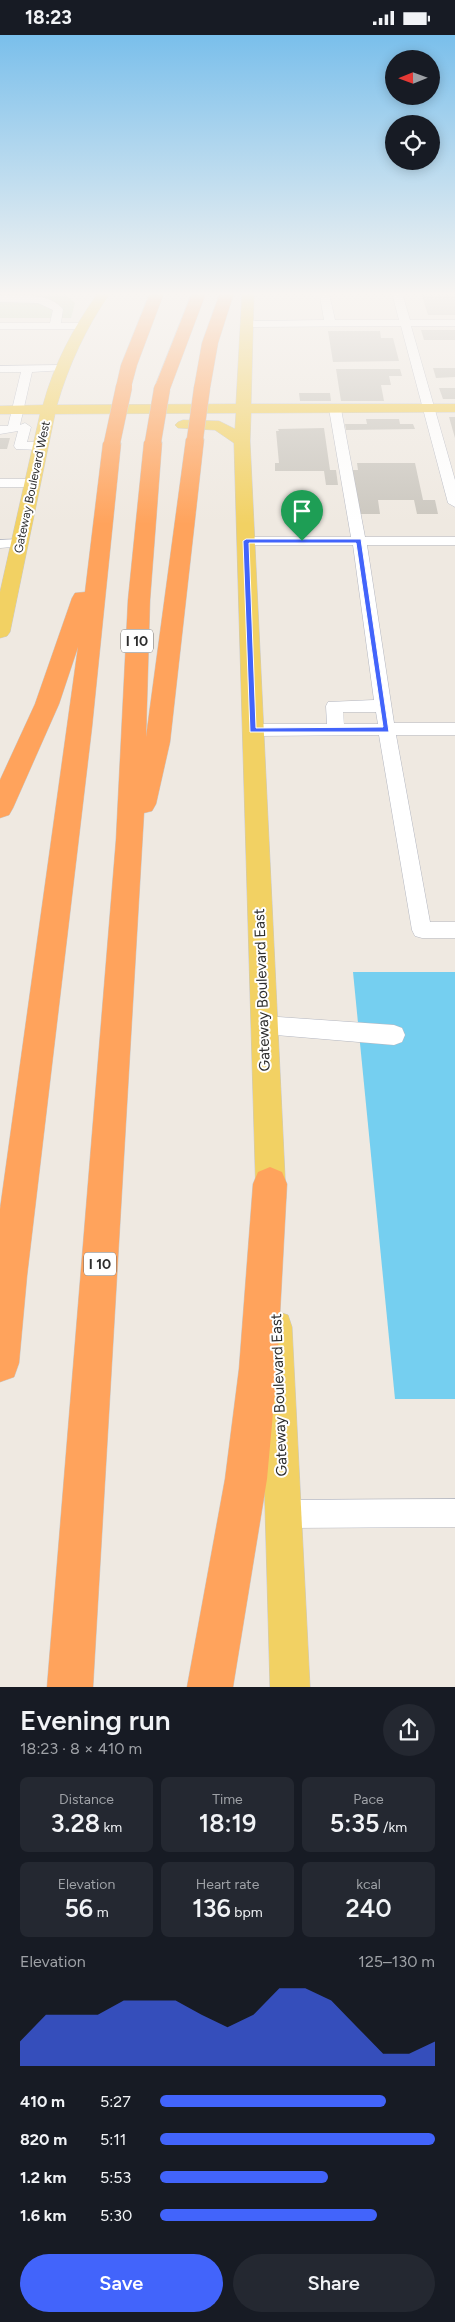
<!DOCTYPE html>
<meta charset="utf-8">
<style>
:root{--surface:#171b24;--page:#242831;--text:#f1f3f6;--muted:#9ea1a6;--accent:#4264fb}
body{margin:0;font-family:Figtree,sans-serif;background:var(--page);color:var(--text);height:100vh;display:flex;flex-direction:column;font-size:19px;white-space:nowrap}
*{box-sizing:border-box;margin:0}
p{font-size:16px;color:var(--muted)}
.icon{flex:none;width:28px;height:28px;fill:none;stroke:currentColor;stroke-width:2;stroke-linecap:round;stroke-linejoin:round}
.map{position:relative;height:1652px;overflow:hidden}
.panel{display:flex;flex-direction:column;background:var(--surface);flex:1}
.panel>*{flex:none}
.needle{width:32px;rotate:269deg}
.controls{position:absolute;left:385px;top:15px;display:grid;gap:10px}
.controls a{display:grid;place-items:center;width:55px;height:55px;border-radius:50%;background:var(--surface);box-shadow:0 2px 12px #0003;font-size:25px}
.pin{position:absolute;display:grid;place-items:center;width:42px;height:42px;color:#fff;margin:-51px -21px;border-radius:50% 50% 50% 0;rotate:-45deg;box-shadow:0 0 5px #0007}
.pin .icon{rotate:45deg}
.round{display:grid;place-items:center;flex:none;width:52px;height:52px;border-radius:26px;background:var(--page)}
.headline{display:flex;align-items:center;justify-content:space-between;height:85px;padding:0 20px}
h1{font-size:28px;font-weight:600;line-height:38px}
.stats{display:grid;grid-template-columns:repeat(3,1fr);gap:8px;height:85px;padding:5px 20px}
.stats div{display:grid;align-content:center;border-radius:8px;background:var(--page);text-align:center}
.stats b{font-size:25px;font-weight:600}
.stats small{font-size:14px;font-weight:400}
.stats p{font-size:14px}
.chart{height:140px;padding:10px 20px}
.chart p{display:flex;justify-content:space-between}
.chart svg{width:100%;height:90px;margin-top:5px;fill:var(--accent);opacity:.7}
.action{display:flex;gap:10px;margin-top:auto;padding:10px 20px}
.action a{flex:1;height:58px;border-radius:30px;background:var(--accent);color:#fff;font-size:20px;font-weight:600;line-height:58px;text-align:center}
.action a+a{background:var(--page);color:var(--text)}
ul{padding:0 20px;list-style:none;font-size:16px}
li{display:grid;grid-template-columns:80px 60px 1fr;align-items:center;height:38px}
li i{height:12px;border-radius:6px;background:var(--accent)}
.status{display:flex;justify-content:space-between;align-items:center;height:35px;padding:0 25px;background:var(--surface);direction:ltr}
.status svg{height:14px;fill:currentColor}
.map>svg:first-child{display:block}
</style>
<div class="status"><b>18:23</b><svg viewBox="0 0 49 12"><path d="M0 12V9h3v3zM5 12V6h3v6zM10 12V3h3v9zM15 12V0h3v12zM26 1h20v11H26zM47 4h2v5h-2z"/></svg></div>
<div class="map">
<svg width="455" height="1652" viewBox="0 0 455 1652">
<rect width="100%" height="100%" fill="#efe9e1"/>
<path fill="#c8d9b8" d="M0,258H64L75,268L71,283H0Z"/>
<path fill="#75cff0" d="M353,937H455V1364H395Z"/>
<g fill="#cbc7bf">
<path d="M421,258H455V280H428Z"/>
<path d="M421,295H455V305H424Z"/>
<path d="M328,296H380L381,303H393L399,326L333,327Z"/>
<path d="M433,333H455V342L436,343Z"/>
<path d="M336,334H400L402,341H389L391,350H381L384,366H341Z"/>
<path d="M439,353H455V364H443Z"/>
<path d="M299,358H330L331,366H300Z"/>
<path d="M449,382H455V403Z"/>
<path d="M366,384H399L400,389H413L415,394L346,395L345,389H367Z"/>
<path d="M324,393L330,435H336L338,450H326L324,436H275V428H279L276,396H279L278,394Z"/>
<path d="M0,403H10L7,414H0Z"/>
<path d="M357,428H415L423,465H435L438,479H417L414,465H378L380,479H359L352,435H358Z"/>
</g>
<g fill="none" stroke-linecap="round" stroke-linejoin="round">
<g stroke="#b4b7c1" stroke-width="1">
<g id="minor">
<path d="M313,258H329L335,285H399L392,258H402L410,285H455V291H411L455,445V472L448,468L401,291L245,292L240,289L245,286L324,285L320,261Z"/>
<path d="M0,261C21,261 48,257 63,274L61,288H80L85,291L80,294H0V288H50L53,275L38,268L0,267Z"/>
<path d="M61,330L67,333L65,335L32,337L20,390L25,388L31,392L27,407H40L46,411L40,415L16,414L14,411L18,396L0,399V391H8L21,337H0V331Z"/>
<path d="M335,370L341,374L365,502H455V510H367L394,688H455V700H396L430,887H455V903H422L415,901L412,895L379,700L252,701L246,699L244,695L246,691L252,689H327L326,671L328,667L374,665L353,510H246L239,506L246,502H351L329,374ZM343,677H376L378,689H344Z"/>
<path d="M0,444H32L38,448L32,452H0Z"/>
<path d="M20,504L25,505L27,508L25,511L0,513V505Z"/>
<path d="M264,981L394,990L402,993L405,1000L402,1007L394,1010L264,999L256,997L253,990L256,983Z"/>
<path d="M455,1464V1492L284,1493L274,1489L270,1479L274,1469L284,1465Z"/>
</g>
</g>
<g stroke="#c9c9c9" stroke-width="1">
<g id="major">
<path d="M98,258H110C86,293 69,329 57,370L236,369L242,258H254L251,369H455V377L251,378L250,406L286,1163L282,1174L271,1178L260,1174L256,1163L234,408L215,395L178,393L175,390L178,387L183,385L219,386L235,394L236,378L55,379L10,597L7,601L0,603V557L40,379H0V371L43,370C54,329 73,293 98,258Z"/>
<path d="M276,1276L288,1280L292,1292L310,1652H270L260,1292L264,1280Z"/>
</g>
</g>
<g stroke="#c9c9c9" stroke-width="1">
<g id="highway">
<path d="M150,258H164L137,330L130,356H118L116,352L121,330Z"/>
<path d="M192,258H206L170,354L168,358H156L154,354Z"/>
<path d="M220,258H234L218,308L210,353L208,357H196L194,353L202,308Z"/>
<path d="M195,399L201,400L204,404L170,707L156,769L152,776L144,778L93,1652H47L116,805L128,565L144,407L147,403H159L162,407L150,565L146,702L186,404L189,400Z"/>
<path d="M112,403L118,404L121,408L92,692L27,1241L19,1328L14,1342L0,1347V1174L78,612L59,669L13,773L9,780L0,783V745L35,669L72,563L75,558L85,557L103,408L106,404Z"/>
<path d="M270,1132L282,1137L287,1149L277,1334L267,1444L233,1652H187L225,1444L239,1334L253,1149L258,1137Z"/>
</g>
</g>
<use href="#minor" fill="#fff" fill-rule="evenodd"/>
<use href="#major" fill="#f2d163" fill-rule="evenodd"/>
<use href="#highway" fill="#ffa35c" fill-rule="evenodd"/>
<g stroke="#c9c9c9" stroke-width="17" stroke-linecap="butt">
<g id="highway-bridge">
<path d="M195,404L202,353"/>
<path d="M153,407L162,354"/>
<path d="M112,408L124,352"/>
</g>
</g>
<use href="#highway-bridge" stroke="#ffa35c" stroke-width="16"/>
</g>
<linearGradient id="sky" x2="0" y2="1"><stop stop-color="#7abfeb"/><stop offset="0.53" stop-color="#f8f5f2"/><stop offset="1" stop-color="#f8f5f2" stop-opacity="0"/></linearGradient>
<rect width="455" height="489" fill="url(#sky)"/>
<path fill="#4264fb" stroke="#fff" fill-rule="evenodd" d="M246,504H361L389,697H250L243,506ZM249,508H356L383,692L256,693Z"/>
<g text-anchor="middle" stroke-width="4" stroke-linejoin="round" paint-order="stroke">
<g font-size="12" fill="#2e2e2e" stroke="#fff">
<text transform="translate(32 452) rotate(-78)" y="4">Gateway Boulevard West</text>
</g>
<g fill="#fff" stroke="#6d6d6d" stroke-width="1">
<rect x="121" y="594.5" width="32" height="23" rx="4"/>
<rect x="84" y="1217.5" width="32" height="23" rx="4"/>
</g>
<g font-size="14" font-weight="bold" fill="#2e2e2e">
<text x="137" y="611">I 10</text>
<text x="100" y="1234">I 10</text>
</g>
<g font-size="15" fill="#2e2e2e" stroke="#fff">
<text transform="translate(262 955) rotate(-92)" y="5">Gateway Boulevard East</text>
<text transform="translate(279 1360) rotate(-92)" y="5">Gateway Boulevard East</text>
</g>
</g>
</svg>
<div class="controls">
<a><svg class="needle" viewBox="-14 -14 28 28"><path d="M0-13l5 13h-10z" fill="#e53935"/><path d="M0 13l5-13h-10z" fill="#9ea1a6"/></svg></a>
<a><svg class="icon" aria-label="locate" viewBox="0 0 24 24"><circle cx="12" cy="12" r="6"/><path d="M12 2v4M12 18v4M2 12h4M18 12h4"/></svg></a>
</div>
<div class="pin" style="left:302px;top:506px;background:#1e9e55"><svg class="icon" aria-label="arrive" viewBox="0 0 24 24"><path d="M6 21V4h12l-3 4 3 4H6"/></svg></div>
</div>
<section class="panel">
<div class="headline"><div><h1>Evening run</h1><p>18:23 · 8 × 410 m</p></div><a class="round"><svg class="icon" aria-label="share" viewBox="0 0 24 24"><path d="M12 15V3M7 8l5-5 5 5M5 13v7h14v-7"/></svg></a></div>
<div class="stats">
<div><p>Distance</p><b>3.28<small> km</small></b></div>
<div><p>Time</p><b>18:19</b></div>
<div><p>Pace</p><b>5:35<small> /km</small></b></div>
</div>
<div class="stats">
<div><p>Elevation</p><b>56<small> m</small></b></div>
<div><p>Heart rate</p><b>136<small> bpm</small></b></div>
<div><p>kcal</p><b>240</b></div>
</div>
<div class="chart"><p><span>Elevation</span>125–130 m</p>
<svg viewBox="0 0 160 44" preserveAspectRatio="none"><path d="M0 44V32L10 19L20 19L30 19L40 12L50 12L60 12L70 19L80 25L90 19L100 6L110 6L120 12L130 25L140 38L150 38L160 32V44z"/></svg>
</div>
<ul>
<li><b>410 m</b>5:27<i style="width:82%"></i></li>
<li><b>820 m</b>5:11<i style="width:100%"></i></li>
<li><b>1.2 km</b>5:53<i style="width:61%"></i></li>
<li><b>1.6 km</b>5:30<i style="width:79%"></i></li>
</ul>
<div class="action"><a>Save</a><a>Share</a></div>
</section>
